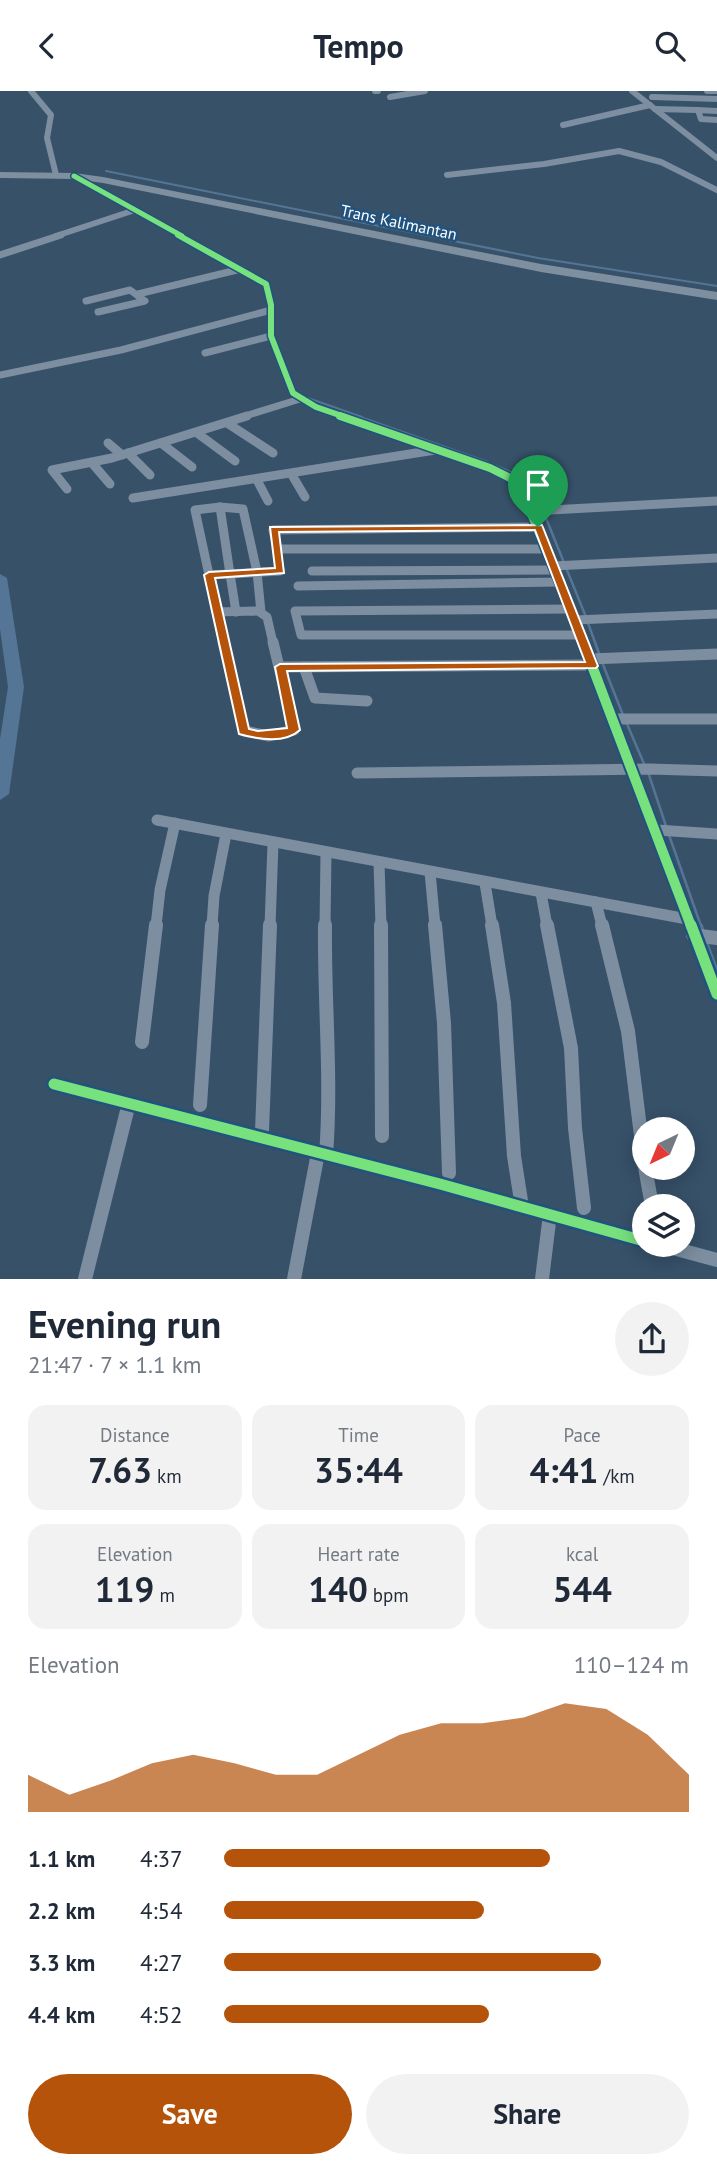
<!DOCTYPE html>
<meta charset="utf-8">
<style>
:root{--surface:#fff;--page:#f2f2f3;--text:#1f2937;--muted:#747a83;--accent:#b45309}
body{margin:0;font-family:"PT Sans",sans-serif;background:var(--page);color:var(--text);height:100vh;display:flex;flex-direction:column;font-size:26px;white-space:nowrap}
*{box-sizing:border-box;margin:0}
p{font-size:23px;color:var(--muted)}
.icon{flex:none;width:38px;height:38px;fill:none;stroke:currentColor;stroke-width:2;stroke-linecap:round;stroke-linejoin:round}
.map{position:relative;height:1188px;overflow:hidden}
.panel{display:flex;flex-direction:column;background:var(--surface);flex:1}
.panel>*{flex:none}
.needle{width:46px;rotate:223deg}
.tools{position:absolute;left:632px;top:1026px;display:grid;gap:14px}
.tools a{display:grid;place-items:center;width:63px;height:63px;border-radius:50%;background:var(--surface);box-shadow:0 4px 18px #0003;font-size:35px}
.pin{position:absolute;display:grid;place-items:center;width:60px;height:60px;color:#fff;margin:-72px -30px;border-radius:50% 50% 50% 0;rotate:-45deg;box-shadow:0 0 7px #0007}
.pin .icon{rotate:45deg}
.round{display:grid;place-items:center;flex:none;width:74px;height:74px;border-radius:37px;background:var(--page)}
.headline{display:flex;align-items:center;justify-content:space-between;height:119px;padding:0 28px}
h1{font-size:38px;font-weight:800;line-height:52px}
.metrics{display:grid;grid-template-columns:repeat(3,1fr);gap:10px;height:119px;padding:7px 28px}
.metrics div{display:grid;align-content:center;border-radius:18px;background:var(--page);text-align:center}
.metrics b{font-size:35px;font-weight:800}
.metrics small{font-size:19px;font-weight:400}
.metrics p{font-size:19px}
.chart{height:196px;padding:14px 28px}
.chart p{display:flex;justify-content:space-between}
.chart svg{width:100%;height:126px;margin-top:7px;fill:var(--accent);opacity:.7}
.cta{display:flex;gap:14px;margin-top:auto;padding:14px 28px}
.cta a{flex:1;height:80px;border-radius:42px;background:var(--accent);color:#fff;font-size:28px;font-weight:800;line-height:80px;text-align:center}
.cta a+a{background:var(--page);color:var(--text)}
ul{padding:0 28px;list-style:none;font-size:23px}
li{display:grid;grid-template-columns:112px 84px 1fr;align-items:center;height:52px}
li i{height:18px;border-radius:9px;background:var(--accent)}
header{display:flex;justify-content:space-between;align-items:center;height:91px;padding:0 28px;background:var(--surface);font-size:32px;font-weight:800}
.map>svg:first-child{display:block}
</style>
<header><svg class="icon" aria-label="back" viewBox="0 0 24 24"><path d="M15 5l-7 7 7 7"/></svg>Tempo<svg class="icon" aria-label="search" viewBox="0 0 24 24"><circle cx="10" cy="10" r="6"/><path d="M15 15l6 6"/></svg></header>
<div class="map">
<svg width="717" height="1188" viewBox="0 0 717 1188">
<rect width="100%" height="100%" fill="#375169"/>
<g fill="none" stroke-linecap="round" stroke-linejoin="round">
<g stroke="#547595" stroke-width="2">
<path d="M106,80L538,167L717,195"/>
<path d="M308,307L362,326"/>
</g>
<g stroke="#547595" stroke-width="2.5">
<path d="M357,325L487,371"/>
<path d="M496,375L515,383L535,400L586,526"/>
<path d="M588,532L600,565"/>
<path d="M602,571L623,624"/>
<path d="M627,633L645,675"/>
<path d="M648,681L666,735"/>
<path d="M669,744L701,835"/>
</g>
<g stroke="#547595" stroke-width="3.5">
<path d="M701,834L703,840"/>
<path d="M706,850L717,880"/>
</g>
<path fill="#547595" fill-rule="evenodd" d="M0,483L7,487L24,596L9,703L0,709V648L8,596L0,538Z"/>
<g stroke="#7c8ea0" stroke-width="6">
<path d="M31,0L51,24L47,47L56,84"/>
<path d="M375,0H378"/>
<path d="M632,0L717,67"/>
<path d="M707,0H717"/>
<path d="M390,6L425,0"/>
<path d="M652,6L717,8"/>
<path d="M655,18L698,19"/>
<path d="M717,20L698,19L701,28L717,29"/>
<path d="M563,34L650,14"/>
<path d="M447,84L544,73L619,60L661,71L717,99"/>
<path d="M74,85L182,145"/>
<path d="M56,145L135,119"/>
</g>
<g stroke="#7c8ea0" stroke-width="7">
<path d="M178,144L266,193L271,214V245L293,302L316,316L345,326"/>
<path d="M0,164L61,144"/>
<path d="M138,203L241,178"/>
<path d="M86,210L130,199L145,210L98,221"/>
<path d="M205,262L271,245"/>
<path d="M0,284L121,259L271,219"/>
<path d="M242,326L300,308"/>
</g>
<g stroke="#7c8ea0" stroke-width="9">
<path d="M340,325L490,377L510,387L520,396L584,552"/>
<path d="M227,332L273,362"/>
<path d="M197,342L235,370"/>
<path d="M108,352L122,364"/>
<path d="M161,352L192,376"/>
<path d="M128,362L150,384"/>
<path d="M92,372L110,393"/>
<path d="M292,384L305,406"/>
<path d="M257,389L268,410"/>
<path d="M67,398L52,379L112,367L247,325"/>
<path d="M133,407L435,359"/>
<path d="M220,416L243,418L257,481L261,521"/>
<path d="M220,416L230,483L209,484L195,419Z"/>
<path d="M532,420L717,410"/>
<path d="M538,436L273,439L277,458H547"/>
<path d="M553,475L717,467"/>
<path d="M312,480L554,479"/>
<path d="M230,483L236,521"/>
<path d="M230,483L280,480L277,458"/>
<path d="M209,484L216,521"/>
<path d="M298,495L561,491"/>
<path d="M571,518L295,520L301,544H580"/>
<path d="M575,529L717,523"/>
<path d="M223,552L216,521L258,520L267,526L273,552"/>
</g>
<g stroke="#7c8ea0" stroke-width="11">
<path d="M223,551L244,640L269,645L294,639L273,551"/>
<path d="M583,551L691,835"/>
<path d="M590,568L717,563"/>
<path d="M280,576L592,574"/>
<path d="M304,576L315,607L367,610"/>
<path d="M613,628H717"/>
<path d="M357,682L649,678L717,680"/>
<path d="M157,729L687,828"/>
<path d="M657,739L717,743"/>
<path d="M379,772L381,835"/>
<path d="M430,781L435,835"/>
<path d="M485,792L492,835"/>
<path d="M541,802L547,835"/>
<path d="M596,811L602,835"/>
<path d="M156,835L160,799L175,732"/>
<path d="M212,835L214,805L226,743"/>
<path d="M270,835L273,752"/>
<path d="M325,835L326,761"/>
</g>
<g stroke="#7c8ea0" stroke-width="14">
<path d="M325,834C324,910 332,988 326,1064"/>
<path d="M381,834L382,1045"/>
<path d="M435,834L444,932L449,1082"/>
<path d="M492,834L504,912L514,1065L522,1116"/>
<path d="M547,834L571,957L575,1037L584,1117"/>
<path d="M602,834L628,940L644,1069"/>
<path d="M691,834L717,903"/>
<path d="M693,844L717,847"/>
<path d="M142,951L156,834"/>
<path d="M54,993L440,1093L644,1150"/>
<path d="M200,1014L212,834"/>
<path d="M262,1040L270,834"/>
<path d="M645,1076L652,1115"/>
<path d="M658,1153L717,1169"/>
<path d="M85,1188L129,1012"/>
<path d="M294,1188L318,1062"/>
<path d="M542,1188L550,1123"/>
</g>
<path fill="#7e90a0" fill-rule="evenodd" d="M0,81L74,82L103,86L541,173L717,201V209L541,181L103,92L74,88L0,87Z"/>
<g stroke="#22527e" stroke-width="8">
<path id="cycleway-far4" d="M74,85L182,145"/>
</g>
<g stroke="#22527e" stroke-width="9">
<path id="cycleway-far3" d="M178,144L266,193L271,214V245L293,302L316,316L345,326"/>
</g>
<g stroke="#22527e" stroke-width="11">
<path id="cycleway-far2" d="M340,325L490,377L510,387L520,396L584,552"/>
</g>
<g stroke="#22527e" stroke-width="14">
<path id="cycleway-far1" d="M583,551L691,835"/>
</g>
<g stroke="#22527e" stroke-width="16">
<g id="cycleway">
<path d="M691,834L717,903"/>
<path d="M54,993L440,1093L644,1150"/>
</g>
</g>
<use href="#cycleway-far4" stroke="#77e17e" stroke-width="5"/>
<use href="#cycleway-far3" stroke="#77e17e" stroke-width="6"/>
<use href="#cycleway-far2" stroke="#77e17e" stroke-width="8"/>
<use href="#cycleway-far1" stroke="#77e17e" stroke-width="10"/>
<use href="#cycleway" stroke="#77e17e" stroke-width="11"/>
</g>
<path fill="#b45309" stroke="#fff" stroke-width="2" fill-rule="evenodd" d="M542,434L598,575L596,577L287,580L300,639C285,653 257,648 239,643L204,484L209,481L275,477L270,436ZM535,439L585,571L280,573L275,576L287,637L258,640L249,638L215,487L284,482L279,441Z"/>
<g text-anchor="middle" stroke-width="5" stroke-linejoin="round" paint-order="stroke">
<g font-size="16" fill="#fff" stroke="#22527e">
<text transform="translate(399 131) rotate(12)" y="6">Trans Kalimantan</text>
</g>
</g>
</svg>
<div class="tools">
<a><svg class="needle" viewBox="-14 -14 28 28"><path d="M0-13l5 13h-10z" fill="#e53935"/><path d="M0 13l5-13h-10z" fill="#747a83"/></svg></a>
<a><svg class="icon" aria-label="layers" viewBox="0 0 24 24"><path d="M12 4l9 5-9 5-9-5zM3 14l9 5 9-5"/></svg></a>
</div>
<div class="pin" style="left:538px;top:436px;background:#1e9e55"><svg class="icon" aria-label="arrive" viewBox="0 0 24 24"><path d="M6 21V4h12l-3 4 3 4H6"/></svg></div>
</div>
<section class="panel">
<div class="headline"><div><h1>Evening run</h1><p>21:47 · 7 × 1.1 km</p></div><a class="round"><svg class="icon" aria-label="share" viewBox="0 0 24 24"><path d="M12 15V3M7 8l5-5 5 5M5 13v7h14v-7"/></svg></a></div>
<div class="metrics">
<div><p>Distance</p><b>7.63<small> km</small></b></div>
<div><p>Time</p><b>35:44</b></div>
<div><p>Pace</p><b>4:41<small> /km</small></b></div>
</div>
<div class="metrics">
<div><p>Elevation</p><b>119<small> m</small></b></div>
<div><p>Heart rate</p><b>140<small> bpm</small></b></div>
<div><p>kcal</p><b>544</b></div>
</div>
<div class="chart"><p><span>Elevation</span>110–124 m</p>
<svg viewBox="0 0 160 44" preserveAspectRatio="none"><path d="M0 44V31L10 38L20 33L30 27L40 24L50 27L60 31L70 31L80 24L90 17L100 13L110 13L120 11L130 6L140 8L150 17L160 31V44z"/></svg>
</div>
<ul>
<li><b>1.1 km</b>4:37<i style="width:70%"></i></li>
<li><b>2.2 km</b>4:54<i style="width:56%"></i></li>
<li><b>3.3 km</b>4:27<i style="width:81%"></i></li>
<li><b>4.4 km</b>4:52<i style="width:57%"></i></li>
</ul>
<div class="cta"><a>Save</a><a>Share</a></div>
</section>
